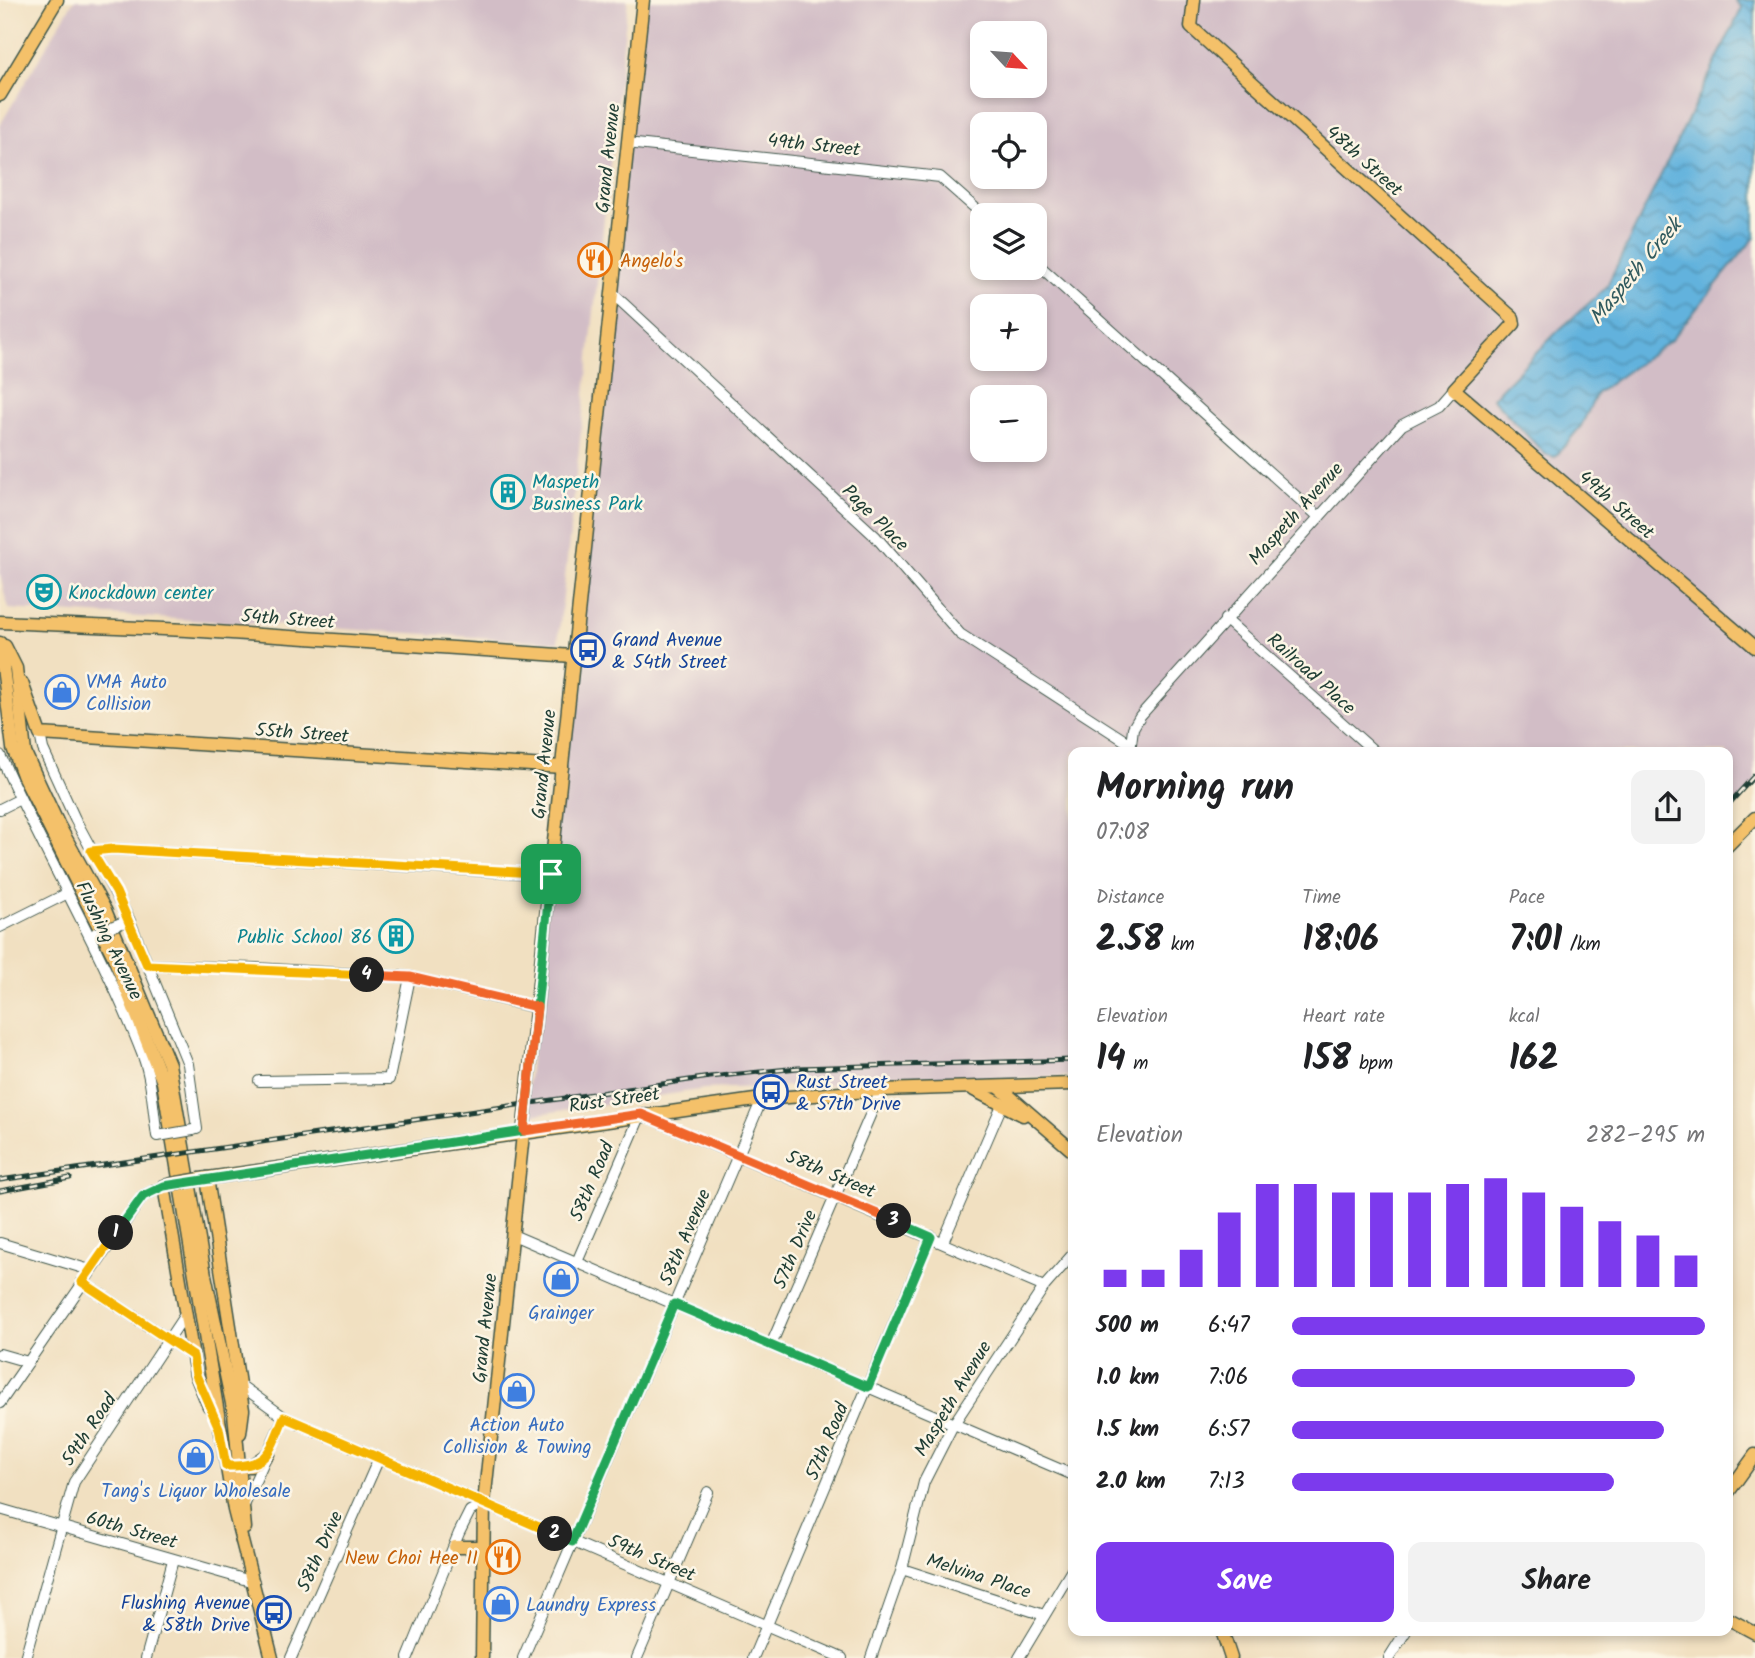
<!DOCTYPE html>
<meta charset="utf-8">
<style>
:root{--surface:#fff;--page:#f2f2f2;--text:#202124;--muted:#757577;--accent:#7c3aed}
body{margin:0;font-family:Kalam,sans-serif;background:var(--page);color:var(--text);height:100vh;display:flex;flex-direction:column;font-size:26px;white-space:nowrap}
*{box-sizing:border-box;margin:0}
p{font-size:23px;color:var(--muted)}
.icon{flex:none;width:38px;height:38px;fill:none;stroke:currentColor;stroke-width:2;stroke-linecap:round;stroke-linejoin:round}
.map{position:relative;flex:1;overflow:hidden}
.panel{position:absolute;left:1068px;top:747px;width:665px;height:889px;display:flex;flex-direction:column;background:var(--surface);border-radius:14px;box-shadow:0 4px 10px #0003}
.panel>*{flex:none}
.needle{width:46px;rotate:116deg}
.buttons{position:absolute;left:970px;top:21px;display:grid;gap:14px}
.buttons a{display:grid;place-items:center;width:77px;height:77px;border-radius:14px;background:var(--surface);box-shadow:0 4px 10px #0003;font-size:35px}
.pin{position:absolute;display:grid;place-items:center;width:60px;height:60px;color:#fff;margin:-30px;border-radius:14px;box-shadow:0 4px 10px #0006}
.km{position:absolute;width:35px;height:35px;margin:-18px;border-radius:50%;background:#222;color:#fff;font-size:19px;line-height:35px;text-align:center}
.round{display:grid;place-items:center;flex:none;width:74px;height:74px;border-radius:14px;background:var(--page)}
.overview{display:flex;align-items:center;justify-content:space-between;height:119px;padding:0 28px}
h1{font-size:38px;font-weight:600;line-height:52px}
.metrics{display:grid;grid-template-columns:repeat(3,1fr);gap:10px;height:119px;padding:7px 28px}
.metrics div{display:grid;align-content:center}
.metrics b{font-size:35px;font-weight:600}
.metrics small{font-size:19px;font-weight:400}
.metrics p{font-size:19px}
.chart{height:196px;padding:14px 28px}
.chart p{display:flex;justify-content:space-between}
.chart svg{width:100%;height:126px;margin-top:7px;stroke:var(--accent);stroke-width:6}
.action{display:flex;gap:14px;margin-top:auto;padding:14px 28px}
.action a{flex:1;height:80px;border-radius:14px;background:var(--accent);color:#fff;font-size:28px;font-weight:600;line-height:80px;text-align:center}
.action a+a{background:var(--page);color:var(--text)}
ul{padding:0 28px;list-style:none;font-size:23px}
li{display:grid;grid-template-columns:112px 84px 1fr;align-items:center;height:52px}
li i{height:18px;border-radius:9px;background:var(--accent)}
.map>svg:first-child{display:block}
</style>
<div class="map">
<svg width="1755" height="1658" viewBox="0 0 1755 1658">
<defs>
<pattern id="water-waves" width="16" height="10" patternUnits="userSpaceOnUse" patternTransform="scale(1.75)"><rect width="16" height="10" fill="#62b2dd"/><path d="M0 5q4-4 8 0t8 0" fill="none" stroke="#5092b4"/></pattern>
</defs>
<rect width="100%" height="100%" fill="#fcf5e5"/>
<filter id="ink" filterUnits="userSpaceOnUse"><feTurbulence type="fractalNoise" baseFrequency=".0143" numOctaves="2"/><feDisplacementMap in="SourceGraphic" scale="14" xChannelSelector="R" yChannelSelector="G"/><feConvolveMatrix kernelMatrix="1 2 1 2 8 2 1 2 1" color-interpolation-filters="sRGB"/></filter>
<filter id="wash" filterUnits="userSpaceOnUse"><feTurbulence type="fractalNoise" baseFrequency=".00686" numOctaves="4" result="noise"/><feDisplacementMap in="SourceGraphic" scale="28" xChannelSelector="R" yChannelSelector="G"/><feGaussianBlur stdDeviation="1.57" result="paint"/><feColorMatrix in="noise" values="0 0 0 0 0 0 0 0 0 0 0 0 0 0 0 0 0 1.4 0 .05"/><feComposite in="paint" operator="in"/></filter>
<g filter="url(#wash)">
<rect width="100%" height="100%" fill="#f1e0c1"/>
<g fill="#d2bdc6" fill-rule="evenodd">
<path d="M74,0H628L558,642L8,609L0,574V125Z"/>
<path d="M643,0H1735L1742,8L1606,288L1492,398L1545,454L1555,457L1581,426L1597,393L1671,340L1755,237V783L1727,817V752H1073V1076L705,1089L525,1116ZM982,33H1034V86H982ZM982,124H1034V177H982ZM982,215H1034V268H982ZM982,306H1034V359H982ZM982,397H1034V450H982Z"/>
</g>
<path fill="url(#water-waves)" stroke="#407888" stroke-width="2" d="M1735,0H1755V237L1671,340L1597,393L1581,426L1555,457L1545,454L1492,398L1559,330L1606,288L1742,8Z"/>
</g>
<g filter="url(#ink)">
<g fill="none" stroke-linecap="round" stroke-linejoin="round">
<g stroke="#3e5549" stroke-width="12">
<g id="minor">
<path d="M627,143L940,177L983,215"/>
<path d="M1034,261L1318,516"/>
<path d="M612,293L876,537L960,634L1130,744"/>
<path d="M1225,619L1375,752"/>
<path d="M40,734L43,749L75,819L129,919L188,1064L197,1129L193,1130"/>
<path d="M1130,752L1133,728L1140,716L1402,425L1439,406L1454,389"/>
<path d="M0,755C45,856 103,952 143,1056C152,1080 153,1110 157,1136L164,1135"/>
<path d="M0,809L20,799"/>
<path d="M91,851L113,849L551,875"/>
<path d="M0,927L66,894"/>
<path d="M147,965L256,968L410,977L537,1008"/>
<path d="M259,1081L389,1079L410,977"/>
<path d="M513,1235L1073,1475"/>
<path d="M943,1242L1002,1105"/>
<path d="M0,1243L90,1270"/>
<path d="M577,1262L641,1114L1044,1287"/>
<path d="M82,1282L193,1356"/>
<path d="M771,1345L881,1090"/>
<path d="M0,1354L28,1362"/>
<path d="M236,1382L284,1417L842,1658"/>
<path d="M0,1403L143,1196L164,1186"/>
<path d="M243,1508L284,1417"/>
<path d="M0,1509L254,1582"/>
<path d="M902,1569L1044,1615"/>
<path d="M25,1658L74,1482L186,1313"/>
<path d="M146,1658L173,1560"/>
<path d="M291,1658L379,1458"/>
<path d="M408,1658L459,1533L470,1511L484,1503"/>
<path d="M523,1658L762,1099"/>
<path d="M637,1658L708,1492"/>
<path d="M753,1658L931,1236"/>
<path d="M871,1658L902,1569L924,1482L953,1425L1044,1287L1073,1254"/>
<path d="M1019,1658L1073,1568"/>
<path d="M1389,1658L1406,1631"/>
</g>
</g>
<g stroke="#3e5549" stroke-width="15">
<g id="major">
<path d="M1194,0L1191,27L1513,318L1514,324L1454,389L1755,647"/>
<path d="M0,95L57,0"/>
<path d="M0,622L187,630L573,656"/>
<path d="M0,643L13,748L23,775L113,955L163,1082L234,1510L272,1658"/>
<path d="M5,646L16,668L25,753L58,824L105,910L169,1064L205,1275L234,1413L245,1528"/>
<path d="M22,683L40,734L562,767"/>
<path d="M1727,846L1755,818"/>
<path d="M999,1087L1073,1151"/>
<path d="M974,1090L1023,1115"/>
<path d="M207,1178L243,1410L240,1433"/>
<path d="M201,1179L762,1099L881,1090L1073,1084"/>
<path d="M172,1184L164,1186L196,1375L209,1406"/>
<path d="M233,1466H251L268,1454"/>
<path d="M1727,1494L1755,1455"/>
<path d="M455,1547H483"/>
<path d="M1727,1618L1755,1633"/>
<path d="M1222,1631L1231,1658"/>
<path d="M482,1658L484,1503L643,0"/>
</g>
</g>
<use href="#minor" stroke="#fff" stroke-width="10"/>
<use href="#major" stroke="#f4c16a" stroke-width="12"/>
<g stroke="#1f3d34" stroke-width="5">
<g id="rail">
<path d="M1727,806L1755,775"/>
<path d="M0,1180L710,1077L798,1068L1073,1060"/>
<path d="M0,1191L70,1178"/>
</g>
</g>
<use href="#rail" stroke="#fcf5e5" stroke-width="2.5" stroke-dasharray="8" stroke-linecap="butt"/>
<g stroke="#3e5549" stroke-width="12" stroke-linecap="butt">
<g id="minor-bridge">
<path d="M96,933L124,922"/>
<path d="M164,1135L193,1130"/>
</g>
</g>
<g stroke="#3e5549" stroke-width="15" stroke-linecap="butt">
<path id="major-bridge" d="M172,1184L201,1179"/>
</g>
<use href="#minor-bridge" stroke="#fff" stroke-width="10"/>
<use href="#major-bridge" stroke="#f4c16a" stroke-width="12"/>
</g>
</g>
<g fill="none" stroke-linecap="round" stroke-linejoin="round" filter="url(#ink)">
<g stroke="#fff" stroke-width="14">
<path id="split-1" d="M116,1233L143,1196L164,1186L524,1131L551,874"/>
</g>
<g stroke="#fff" stroke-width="14">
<path id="split-2" d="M116,1233L82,1282L193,1356L196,1375L219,1428L226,1466C269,1467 269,1453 284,1417L555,1534"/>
</g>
<g stroke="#fff" stroke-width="14">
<path id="split-3" d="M555,1534L572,1542L674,1304L868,1387L931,1237L894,1221"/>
</g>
<g stroke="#fff" stroke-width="14">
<path id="split-4" d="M367,975L410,977L537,1007L524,1131L641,1114L894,1221"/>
</g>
<g stroke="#fff" stroke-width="14">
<path id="split-5" d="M367,975L147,965L116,892L91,851L113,849L551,874"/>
</g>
<use href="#split-1" stroke="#22a559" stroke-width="9"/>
<use href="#split-2" stroke="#f5b400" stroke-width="9"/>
<use href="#split-3" stroke="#22a559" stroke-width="9"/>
<use href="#split-4" stroke="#f0652b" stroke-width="9"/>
<use href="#split-5" stroke="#f5b400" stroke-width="9"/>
</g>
<defs>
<g id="restaurant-ring" transform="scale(1.75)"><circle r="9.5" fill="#fcf5e5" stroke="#e8710a" stroke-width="1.5"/><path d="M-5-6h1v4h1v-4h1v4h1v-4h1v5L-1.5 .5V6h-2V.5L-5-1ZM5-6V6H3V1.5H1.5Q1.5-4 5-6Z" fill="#e8710a"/></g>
<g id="building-ring" transform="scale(1.75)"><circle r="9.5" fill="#fcf5e5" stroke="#0f9aa8" stroke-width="1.5"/><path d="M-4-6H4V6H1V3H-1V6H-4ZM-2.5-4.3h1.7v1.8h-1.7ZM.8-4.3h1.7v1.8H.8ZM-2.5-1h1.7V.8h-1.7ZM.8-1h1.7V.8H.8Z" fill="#0f9aa8"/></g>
<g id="theatre-ring" transform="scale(1.75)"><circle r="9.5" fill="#fcf5e5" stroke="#0f9aa8" stroke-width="1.5"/><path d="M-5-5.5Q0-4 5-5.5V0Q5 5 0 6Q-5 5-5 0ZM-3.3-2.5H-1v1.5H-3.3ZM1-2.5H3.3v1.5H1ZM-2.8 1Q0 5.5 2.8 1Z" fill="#0f9aa8"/></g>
<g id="bus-ring" transform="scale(1.75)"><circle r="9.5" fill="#fcf5e5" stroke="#1a4fb4" stroke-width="1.5"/><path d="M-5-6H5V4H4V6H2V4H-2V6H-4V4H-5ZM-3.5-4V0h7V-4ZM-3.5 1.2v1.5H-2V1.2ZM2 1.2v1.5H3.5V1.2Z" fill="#1a4fb4"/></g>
<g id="shop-ring" transform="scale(1.75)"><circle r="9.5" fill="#fcf5e5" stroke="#3f7fe0" stroke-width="1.5"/><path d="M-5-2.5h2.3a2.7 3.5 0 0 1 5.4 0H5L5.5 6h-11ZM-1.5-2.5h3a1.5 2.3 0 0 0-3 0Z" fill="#3f7fe0"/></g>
</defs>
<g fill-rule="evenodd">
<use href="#restaurant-ring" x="595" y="260"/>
<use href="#building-ring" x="508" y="492"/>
<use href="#theatre-ring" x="44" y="592"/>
<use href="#bus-ring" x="588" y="650"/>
<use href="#shop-ring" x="62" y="692"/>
<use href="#building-ring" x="396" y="936"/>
<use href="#bus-ring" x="771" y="1092"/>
<use href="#shop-ring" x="561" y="1279"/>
<use href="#shop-ring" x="517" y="1391"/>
<use href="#shop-ring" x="196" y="1457"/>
<use href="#restaurant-ring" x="503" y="1557"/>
<use href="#shop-ring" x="501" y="1604"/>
<use href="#bus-ring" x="274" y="1613"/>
</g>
<g text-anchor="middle" stroke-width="5" stroke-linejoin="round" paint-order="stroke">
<g font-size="19" fill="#1f3d34" stroke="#fcf5e5">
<text transform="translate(814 144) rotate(6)" y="7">49th Street</text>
<text transform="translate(607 158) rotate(-84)" y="7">Grand Avenue</text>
<text transform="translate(1365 160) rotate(42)" y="7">48th Street</text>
<text transform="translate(1617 504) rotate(41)" y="7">49th Street</text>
<text transform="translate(1295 513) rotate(-48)" y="7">Maspeth Avenue</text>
<text transform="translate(876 517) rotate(45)" y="7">Page Place</text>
<text transform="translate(288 618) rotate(4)" y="7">54th Street</text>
<text transform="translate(1312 673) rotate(42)" y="7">Railroad Place</text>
<text transform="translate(302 732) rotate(4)" y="7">55th Street</text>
<text transform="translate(543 764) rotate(-84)" y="7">Grand Avenue</text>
<text transform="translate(110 940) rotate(64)" y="7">Flushing Avenue</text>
<text transform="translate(614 1099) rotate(-8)" y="7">Rust Street</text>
<text transform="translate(831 1173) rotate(23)" y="7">58th Street</text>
<text transform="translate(591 1181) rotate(-67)" y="7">58th Road</text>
<text transform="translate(684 1237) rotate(-67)" y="7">58th Avenue</text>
<text transform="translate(794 1249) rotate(-67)" y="7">57th Drive</text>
<text transform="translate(484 1328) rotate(-84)" y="7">Grand Avenue</text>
<text transform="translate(952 1398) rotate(-59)" y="7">Maspeth Avenue</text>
<text transform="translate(88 1429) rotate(-56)" y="7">59th Road</text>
<text transform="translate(826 1441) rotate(-67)" y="7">57th Road</text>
<text transform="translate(132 1529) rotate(16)" y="7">60th Street</text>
<text transform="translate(319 1551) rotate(-66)" y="7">58th Drive</text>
<text transform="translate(652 1557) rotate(23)" y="7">59th Street</text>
<text transform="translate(979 1575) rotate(18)" y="7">Melvina Place</text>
</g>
<g font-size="19" fill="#c56008" stroke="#fcf5e5" text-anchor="start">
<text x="620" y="267">Angelo's</text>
<text x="478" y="1564" text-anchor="end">New Choi Hee II</text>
</g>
<g font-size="19" fill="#0d838f" stroke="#fcf5e5" text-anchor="start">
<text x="532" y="488">Maspeth<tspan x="532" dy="22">Business Park</tspan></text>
<text x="68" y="599">Knockdown center</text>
<text x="372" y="943" text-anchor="end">Public School 86</text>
</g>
<g font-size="19" fill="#164399" stroke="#fcf5e5" text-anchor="start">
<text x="612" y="646">Grand Avenue<tspan x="612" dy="22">&amp; 54th Street</tspan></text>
<text x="796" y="1088">Rust Street<tspan x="796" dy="22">&amp; 57th Drive</tspan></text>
<text x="250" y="1609" text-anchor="end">Flushing Avenue<tspan x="250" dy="22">&amp; 58th Drive</tspan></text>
</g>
<g font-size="19" fill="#366cbe" stroke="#fcf5e5">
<text x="86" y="688" text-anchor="start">VMA Auto<tspan x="86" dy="22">Collision</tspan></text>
<text x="561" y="1319">Grainger</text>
<text x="517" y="1431">Action Auto<tspan x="517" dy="22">Collision &amp; Towing</tspan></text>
<text x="196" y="1497">Tang's Liquor Wholesale</text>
<text x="526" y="1611" text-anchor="start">Laundry Express</text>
</g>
<g font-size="21" font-style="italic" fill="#305a5e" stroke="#fcf5e5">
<text transform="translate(1635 271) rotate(-50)" y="7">Maspeth Creek</text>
</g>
</g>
</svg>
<div class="buttons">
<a><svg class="needle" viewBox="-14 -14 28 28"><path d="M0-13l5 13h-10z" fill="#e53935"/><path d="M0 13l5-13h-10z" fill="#757577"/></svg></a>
<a><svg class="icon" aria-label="locate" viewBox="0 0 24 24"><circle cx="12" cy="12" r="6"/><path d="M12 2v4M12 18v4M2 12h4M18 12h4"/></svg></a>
<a><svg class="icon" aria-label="layers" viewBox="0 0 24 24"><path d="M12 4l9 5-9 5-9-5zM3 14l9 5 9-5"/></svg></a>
<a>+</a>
<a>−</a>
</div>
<div class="pin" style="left:551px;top:874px;background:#1e9e55"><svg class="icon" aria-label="arrive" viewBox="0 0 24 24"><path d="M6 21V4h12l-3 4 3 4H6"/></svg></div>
<b class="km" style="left:116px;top:1233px">1</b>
<b class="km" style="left:555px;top:1534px">2</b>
<b class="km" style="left:894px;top:1221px">3</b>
<b class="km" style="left:367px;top:975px">4</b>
<section class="panel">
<div class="overview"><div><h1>Morning run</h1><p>07:08</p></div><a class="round"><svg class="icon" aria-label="share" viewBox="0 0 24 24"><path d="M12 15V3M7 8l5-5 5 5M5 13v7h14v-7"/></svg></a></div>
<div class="metrics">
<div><p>Distance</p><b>2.58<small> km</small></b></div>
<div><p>Time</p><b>18:06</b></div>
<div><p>Pace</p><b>7:01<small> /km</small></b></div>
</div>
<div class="metrics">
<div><p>Elevation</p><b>14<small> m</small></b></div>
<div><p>Heart rate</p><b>158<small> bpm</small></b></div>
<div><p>kcal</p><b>162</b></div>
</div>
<div class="chart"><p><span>Elevation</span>282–295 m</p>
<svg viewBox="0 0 160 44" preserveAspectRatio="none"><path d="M5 44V38M15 44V38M25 44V31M35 44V18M45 44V8M55 44V8M65 44V11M75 44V11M85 44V11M95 44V8M105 44V6M115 44V11M125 44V16M135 44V21M145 44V26M155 44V33"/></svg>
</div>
<ul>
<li><b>500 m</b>6:47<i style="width:100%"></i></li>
<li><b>1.0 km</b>7:06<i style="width:83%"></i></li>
<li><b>1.5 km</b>6:57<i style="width:90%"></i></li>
<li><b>2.0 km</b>7:13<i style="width:78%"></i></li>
</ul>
<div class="action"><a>Save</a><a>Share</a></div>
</section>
</div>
